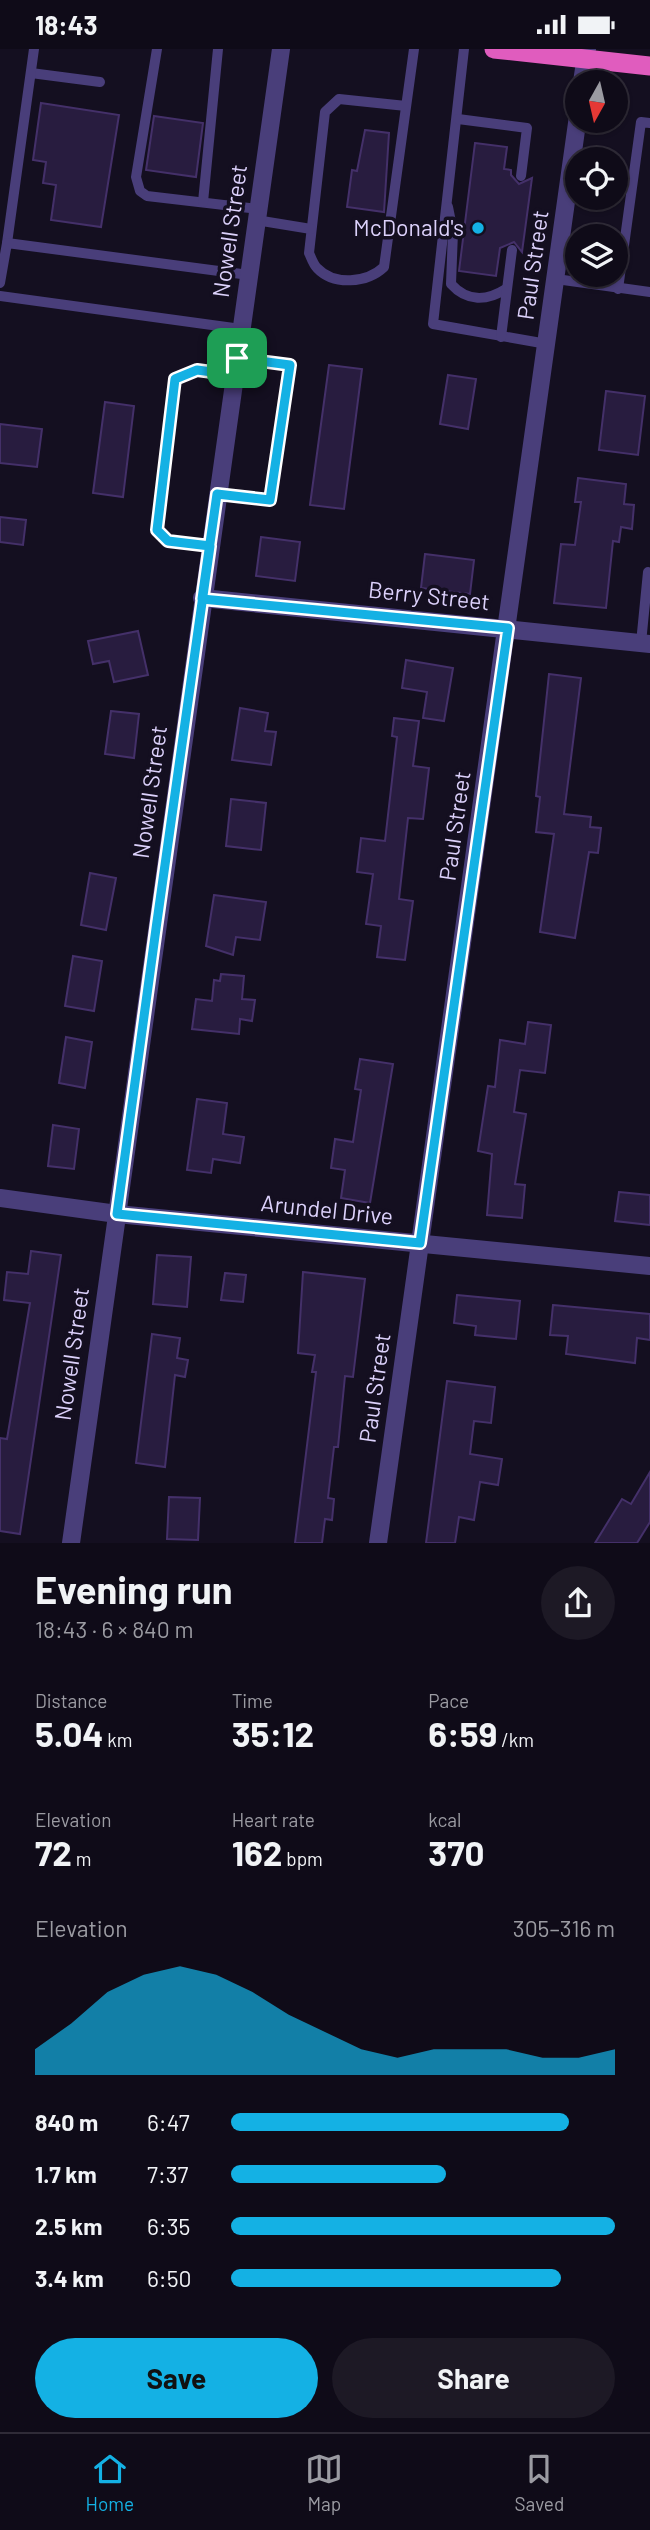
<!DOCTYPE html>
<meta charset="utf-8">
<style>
:root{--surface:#0f0b18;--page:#1d1925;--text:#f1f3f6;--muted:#9b9ba2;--line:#2f2b37;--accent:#14b1e4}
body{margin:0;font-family:Barlow,sans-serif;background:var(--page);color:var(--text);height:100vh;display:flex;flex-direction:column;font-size:26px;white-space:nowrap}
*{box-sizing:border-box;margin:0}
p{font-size:23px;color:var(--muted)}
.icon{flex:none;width:38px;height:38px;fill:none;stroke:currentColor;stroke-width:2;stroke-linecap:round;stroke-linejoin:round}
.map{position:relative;height:1494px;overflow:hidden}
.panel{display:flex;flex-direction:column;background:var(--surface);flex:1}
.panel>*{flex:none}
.needle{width:46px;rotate:188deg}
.controls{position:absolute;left:565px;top:21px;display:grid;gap:14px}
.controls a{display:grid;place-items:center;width:63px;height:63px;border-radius:50%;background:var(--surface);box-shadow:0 2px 5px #0004,0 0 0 2px var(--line);font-size:35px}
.pin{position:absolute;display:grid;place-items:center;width:60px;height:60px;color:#fff;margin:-30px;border-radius:14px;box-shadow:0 4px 10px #0006}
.round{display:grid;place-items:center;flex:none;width:74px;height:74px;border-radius:37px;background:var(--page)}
.head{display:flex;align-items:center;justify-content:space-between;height:119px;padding:0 35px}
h1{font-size:38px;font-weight:700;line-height:52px}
.metrics{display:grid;grid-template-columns:repeat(3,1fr);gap:10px;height:119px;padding:7px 35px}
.metrics div{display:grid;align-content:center}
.metrics b{font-size:35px;font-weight:700}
.metrics small{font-size:19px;font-weight:400}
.metrics p{font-size:19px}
.chart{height:196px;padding:14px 35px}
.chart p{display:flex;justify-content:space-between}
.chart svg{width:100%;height:126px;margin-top:7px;fill:var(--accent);opacity:.7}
.primary-button{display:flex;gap:14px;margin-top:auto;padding:14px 35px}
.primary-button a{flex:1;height:80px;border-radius:42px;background:var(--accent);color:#111;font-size:28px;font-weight:700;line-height:80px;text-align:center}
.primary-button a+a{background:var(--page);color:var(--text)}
ul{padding:0 35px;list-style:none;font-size:23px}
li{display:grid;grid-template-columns:112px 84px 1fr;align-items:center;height:52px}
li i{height:18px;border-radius:9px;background:var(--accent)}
.status{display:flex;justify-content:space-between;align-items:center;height:49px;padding:0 35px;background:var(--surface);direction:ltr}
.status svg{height:19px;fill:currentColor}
.tabs{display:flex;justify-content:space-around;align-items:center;height:98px;border-top:2px solid var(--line);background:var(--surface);font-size:19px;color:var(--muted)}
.tabs a{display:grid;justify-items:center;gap:4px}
.tabs .selected{color:var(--accent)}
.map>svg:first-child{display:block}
</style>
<div class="status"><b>18:43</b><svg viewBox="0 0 49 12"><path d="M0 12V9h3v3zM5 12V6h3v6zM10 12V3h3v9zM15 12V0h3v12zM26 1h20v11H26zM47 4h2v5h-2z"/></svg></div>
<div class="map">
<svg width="650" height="1494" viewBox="0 0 650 1494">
<rect width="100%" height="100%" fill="#140f20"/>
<g fill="#281c3f" stroke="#443069" stroke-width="2">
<path d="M41,54L119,66L101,178L51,171L56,136L43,134L46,113L33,111Z"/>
<path d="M154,67L203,74L196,128L146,121Z"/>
<path d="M365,81L389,84L384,163L347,158L352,121L357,122Z"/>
<path d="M475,94L507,98L504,120L511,121V126L519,135L532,129L522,203L514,193L500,199L496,227L459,222Z"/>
<path d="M329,316L362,320L344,460L310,456Z"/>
<path d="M448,326L476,330L468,380L440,375Z"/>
<path d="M606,342L645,347L638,406L599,401Z"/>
<path d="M105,353L134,357L123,448L93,444Z"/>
<path d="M0,375L42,380L37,418L0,414Z"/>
<path d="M578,429L626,435L624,455L634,456L632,480L621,478L619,493L613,492L606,559L554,554L561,495L575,496L581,453H575Z"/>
<path d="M0,468L26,471L23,496L0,493Z"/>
<path d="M261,488L300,493L295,532L256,527Z"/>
<path d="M425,505L474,511L470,545L421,539Z"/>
<path d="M138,582L148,626L114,633L109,612L93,615L88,592Z"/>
<path d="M406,611L453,619L444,672L423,669L427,643L402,639Z"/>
<path d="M549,625L581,629L564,765L591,768L590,778L601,779L598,804L589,803L575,889L540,883L554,785L536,783L540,748L536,747Z"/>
<path d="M240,659L268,664L265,682L276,683L271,716L232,711Z"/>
<path d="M111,662L139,665L134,709L105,705Z"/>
<path d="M394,669L419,672L413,717L429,719L423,770L408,769L399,850L413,852L405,911L377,908L381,877L366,875L373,825L357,823L361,789L385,792L397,688L392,687Z"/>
<path d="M231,750L266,754L261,801L226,797Z"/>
<path d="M90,824L116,829L106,881L81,876Z"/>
<path d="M214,846L266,853L260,891L236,888L233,906L206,897Z"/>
<path d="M73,907L102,912L94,962L65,957Z"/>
<path d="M221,925L244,927L242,950L255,951L252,972L240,970L239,985L192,980L196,950L212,952L214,931L220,932Z"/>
<path d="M528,973L551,976L545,1024L520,1021L514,1063L526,1065L515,1135L525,1136L522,1169L487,1166L492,1105L478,1102L488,1037L495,1038L500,991L525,995Z"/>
<path d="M66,988L92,993L85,1039L59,1034Z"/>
<path d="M360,1010L393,1015L370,1154L341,1149L345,1121L331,1119L335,1090L353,1093L361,1041L355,1040Z"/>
<path d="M197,1050L227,1054L223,1085L244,1088L240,1114L213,1110L211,1124L187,1121Z"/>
<path d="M53,1076L79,1080L74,1120L48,1117Z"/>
<path d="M619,1143L650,1146V1176L615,1172Z"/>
<path d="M31,1202L61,1206L20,1485L0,1482V1389L7,1390L30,1254L4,1251L7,1223L28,1225Z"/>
<path d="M157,1206L191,1208L187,1258L153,1255Z"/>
<path d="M303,1223L365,1230L353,1328L345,1327L338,1398H334L328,1449L334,1450L332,1471L325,1470L322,1494H295L316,1323H312L315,1306L298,1304Z"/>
<path d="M225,1224L246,1226L243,1253L221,1251Z"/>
<path d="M457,1246L520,1252L516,1290L475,1286L476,1277L454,1274Z"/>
<path d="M553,1256L650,1265V1291L637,1289L635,1314L566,1305L568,1287L550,1286Z"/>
<path d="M152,1285L180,1289L177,1309L188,1311L185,1328L175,1326L165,1418L136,1414Z"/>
<path d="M447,1332L495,1338L491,1374L474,1372L470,1405L502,1410L498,1436L480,1433L474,1471L459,1468L455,1494H426Z"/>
<path d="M650,1423V1473L637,1494H595L622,1450L631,1455Z"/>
<path d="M169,1448L200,1449L198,1491L167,1490Z"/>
</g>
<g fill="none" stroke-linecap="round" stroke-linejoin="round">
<g stroke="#493e7a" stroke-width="10">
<path d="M157,0L136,128L140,142L147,147L258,160"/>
<path d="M464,0L433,275L547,295"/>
<path d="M31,24L100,33"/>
<path d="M406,57L339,50L325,63L309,204C311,208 313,215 317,219C334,237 367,234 384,218L414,0"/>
<path d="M458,70L527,79L521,127"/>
<path d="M203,153L218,0"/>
<path d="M448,158L453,183L451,235C467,253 487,252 506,240"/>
<path d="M256,171L311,180"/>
<path d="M7,194L34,0"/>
<path d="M556,230L650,243"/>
<path d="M0,234L7,194L249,226"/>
<path d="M618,240L641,73L650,74"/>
<path d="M0,247L241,280"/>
<path d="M501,288L512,201"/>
<path d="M217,445L270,451L290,316L237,309"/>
<path d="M210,497L168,492L157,481L175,330L197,321L235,326"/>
<path d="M641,594L648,523"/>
</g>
<g stroke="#493e7a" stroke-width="18">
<path d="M582,33L587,0"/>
<path d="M202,549L650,595"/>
<path d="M0,1149L117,1165L650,1217"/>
<path d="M71,1494L281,0"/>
<path d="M378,1494L578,67"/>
</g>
<path stroke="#e05cbe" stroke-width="19" d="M494,0L650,17"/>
</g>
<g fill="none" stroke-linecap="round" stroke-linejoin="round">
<g stroke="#fff" stroke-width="14">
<path id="route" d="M237,309L235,326L197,321L175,330L157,481L168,492L210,497C178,720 147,942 117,1165L420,1194L508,579L202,550L217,445L270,451L290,316L237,309"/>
</g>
<use href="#route" stroke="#14b1e4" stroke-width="9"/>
</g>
<circle fill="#14b1e4" stroke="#140f20" stroke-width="2.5" cx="478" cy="179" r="7"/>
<g text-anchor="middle" stroke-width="7" stroke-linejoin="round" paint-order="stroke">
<g font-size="23" fill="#dcd1fb" stroke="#140f20" text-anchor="end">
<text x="464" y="187">McDonald's</text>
</g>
<g font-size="23" fill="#dcd1fb" stroke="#140f20">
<text transform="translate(230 182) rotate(-82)" y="8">Nowell Street</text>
<text transform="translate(533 216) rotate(-82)" y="8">Paul Street</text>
<text transform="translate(429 547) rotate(6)" y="8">Berry Street</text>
<text transform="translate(150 743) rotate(-82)" y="8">Nowell Street</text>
<text transform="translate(455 777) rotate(-82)" y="8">Paul Street</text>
<text transform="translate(327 1161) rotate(6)" y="8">Arundel Drive</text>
<text transform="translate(72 1305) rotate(-82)" y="8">Nowell Street</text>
<text transform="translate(375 1339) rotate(-82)" y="8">Paul Street</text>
</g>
</g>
</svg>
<div class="controls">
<a><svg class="needle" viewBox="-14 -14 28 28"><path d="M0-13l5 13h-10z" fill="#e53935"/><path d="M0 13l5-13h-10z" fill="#9b9ba2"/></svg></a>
<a><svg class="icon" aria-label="locate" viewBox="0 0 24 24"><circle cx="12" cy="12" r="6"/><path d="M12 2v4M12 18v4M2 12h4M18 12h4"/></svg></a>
<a><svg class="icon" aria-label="layers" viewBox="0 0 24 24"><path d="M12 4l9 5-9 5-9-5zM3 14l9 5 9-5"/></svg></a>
</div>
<div class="pin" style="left:237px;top:309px;background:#1e9e55"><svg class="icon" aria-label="arrive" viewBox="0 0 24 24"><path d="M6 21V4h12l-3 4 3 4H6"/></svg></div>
</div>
<section class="panel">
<div class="head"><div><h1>Evening run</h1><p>18:43 · 6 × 840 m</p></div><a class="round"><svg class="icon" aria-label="share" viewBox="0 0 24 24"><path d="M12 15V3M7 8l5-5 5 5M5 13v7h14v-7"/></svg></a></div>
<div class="metrics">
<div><p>Distance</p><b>5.04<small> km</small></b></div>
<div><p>Time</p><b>35:12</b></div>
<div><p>Pace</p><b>6:59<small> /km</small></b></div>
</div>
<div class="metrics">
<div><p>Elevation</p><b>72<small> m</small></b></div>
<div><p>Heart rate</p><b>162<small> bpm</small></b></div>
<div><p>kcal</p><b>370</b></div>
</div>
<div class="chart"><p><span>Elevation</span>305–316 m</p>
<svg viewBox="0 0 160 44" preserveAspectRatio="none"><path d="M0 44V35L10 26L20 15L30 9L40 6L50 9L60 15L70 23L80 29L90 35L100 38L110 35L120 35L130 35L140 38L150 38L160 35V44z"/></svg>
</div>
<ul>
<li><b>840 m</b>6:47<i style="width:88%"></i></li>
<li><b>1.7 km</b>7:37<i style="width:56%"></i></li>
<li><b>2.5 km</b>6:35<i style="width:100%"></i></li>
<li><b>3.4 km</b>6:50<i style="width:86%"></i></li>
</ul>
<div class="primary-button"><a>Save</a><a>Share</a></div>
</section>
<nav class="tabs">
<a class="selected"><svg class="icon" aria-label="home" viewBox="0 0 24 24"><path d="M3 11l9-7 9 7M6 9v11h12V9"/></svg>Home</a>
<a><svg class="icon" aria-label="map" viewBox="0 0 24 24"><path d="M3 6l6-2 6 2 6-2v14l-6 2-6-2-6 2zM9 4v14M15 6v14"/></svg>Map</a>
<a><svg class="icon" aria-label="saved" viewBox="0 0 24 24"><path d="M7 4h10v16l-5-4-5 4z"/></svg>Saved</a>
</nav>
